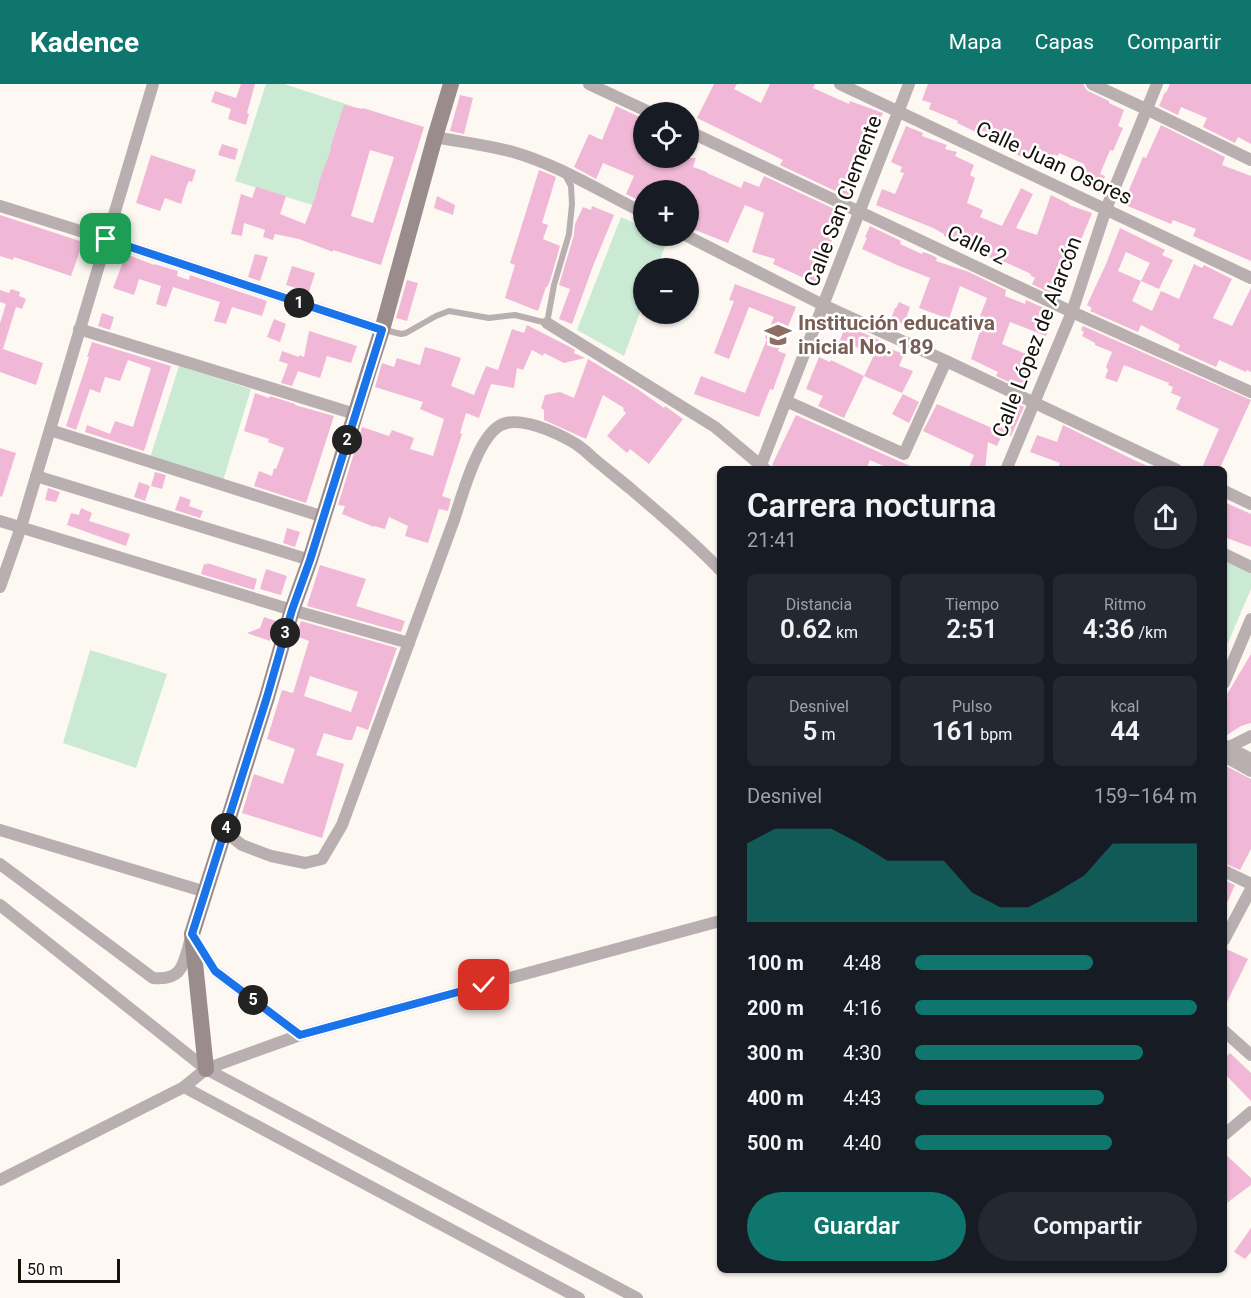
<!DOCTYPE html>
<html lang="es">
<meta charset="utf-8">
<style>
:root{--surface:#171b24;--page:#242831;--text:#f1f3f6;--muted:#9ea1a6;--accent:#0f766e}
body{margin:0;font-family:Roboto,sans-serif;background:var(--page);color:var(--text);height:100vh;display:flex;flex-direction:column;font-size:22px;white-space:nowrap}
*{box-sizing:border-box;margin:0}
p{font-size:20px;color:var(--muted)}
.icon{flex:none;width:33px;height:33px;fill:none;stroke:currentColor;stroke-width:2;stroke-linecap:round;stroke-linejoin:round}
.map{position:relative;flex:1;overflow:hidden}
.drawer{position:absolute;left:717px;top:382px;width:510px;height:807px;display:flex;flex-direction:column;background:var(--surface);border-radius:9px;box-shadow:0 2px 4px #0004}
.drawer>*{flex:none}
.fabs{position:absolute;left:633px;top:18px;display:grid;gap:12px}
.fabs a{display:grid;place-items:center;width:66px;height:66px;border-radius:50%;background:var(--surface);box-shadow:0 2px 4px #0004;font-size:30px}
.scale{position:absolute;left:18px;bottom:15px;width:102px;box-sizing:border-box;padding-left:6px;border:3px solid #16120c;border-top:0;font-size:16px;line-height:21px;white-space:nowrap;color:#16120c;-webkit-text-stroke:4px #fff;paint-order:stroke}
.pin{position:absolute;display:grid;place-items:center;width:51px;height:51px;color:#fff;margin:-26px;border-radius:12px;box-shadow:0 3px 9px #0006}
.km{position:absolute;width:30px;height:30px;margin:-15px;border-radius:50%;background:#222;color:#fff;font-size:16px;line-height:30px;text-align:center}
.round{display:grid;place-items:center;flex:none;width:63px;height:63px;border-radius:32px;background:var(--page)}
.head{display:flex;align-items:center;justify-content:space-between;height:102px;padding:0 30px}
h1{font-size:33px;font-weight:600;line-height:45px}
.figures{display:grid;grid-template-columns:repeat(3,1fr);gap:9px;height:102px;padding:6px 30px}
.figures div{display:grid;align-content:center;border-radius:9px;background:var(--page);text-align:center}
.figures b{font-size:26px;font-weight:600}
.figures small{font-size:16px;font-weight:400}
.figures p{font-size:16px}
.chart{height:168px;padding:12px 30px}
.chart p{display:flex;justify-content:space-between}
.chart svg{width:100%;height:108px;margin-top:6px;fill:var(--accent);opacity:.7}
.button{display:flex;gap:12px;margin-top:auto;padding:12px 30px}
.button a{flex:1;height:69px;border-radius:36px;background:var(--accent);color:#fff;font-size:24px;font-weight:600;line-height:69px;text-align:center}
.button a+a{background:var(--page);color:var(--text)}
ul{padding:0 30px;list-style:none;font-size:20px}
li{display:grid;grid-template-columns:96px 72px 1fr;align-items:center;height:45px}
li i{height:15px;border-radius:8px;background:var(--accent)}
header{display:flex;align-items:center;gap:36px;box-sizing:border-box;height:84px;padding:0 30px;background:var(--accent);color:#fff}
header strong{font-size:28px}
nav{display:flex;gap:33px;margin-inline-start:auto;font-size:21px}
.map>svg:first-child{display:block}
</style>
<header>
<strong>Kadence</strong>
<nav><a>Mapa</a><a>Capas</a><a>Compartir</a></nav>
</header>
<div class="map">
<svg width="1251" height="1214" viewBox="0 0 1251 1214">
<rect width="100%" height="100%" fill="#fdf8f2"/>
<g fill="#cbead4">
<path d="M266,0H284L352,22L319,123L235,97Z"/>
<path d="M621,133L643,143L644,152H663L668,154L657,184H644L643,220L624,272L577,246Z"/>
<path d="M179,282L251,305L222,400L149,377Z"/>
<path d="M1224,477L1251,489V505L1224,568Z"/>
<path d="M90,566L167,590L136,684L63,659Z"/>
</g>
<g fill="#f0b8d6" fill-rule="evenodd">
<path d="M241,0H255L247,29L249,30L246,41L228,35L231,25L211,18L215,7L236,14Z"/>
<path d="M714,0H737L734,5L761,19L770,0H815L813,4L849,20L850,17L883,29L848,113L780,81L783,76L697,34Z"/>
<path d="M928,0H1084L1085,4L1088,7L1109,17V19L1124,26L1118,42L1123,44L1113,67L1110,66L1100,90L1105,92L1100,106L1090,103V98L1084,80L1059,69L1058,72L1053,70L1047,82L1017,71L1020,62L980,46L978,49L957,39L958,37L929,25L931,19L922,16Z"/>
<path d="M1170,0H1251V60L1238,53L1235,59L1203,43L1207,34L1181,23L1178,31L1159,22L1165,8L1166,9Z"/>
<path d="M460,11L473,14L464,50L450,47Z"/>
<path d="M344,21L363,25V24L424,43L381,181L333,166V168L299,155L275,150L273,156L263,153L265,146L244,139L242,152L231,150L241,110L252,114L256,103L286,112L280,130L305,140L315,114L321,92L331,66L330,65ZM370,66L394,73L373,139L351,132Z"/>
<path d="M616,22L644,35V74H696L693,83L707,88V89L741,104L744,97L759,103L764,92L845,130L839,142L838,141L815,199L773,180L775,175L752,168L764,129L745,121L728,159L688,143V106H644V119L626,110L634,92L603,79L596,95L574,83L589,50L602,56Z"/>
<path d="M1161,41L1225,73L1222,81L1251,92V177L1193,152L1196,145L1173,136L1171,140L1123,120L1143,73L1146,74Z"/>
<path d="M906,42L923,49L922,52L947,61L945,65L957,68L955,72L974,81L970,91L975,94L967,119L983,126L980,133L1002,142L1021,104L1033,110L1016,144L1037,151L1051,111L1069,120V121L1092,129L1063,200H1060L1054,211L1032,200L1035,194L1030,191L1031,190L1005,178L1004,180L977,168L978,166L944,152V150L933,144L876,121L882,105L895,110L904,89L900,88L902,83L891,78Z"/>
<path d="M222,60L238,65L235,76L218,71Z"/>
<path d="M151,71L196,86L192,98L189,97L187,101L181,120L165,114L160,127L136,119Z"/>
<path d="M539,86L556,93L542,139L548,141L543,155L560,162L550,197L547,203H546L538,227L505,214L515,181L510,179Z"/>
<path d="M437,112L455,121L453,131L434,124Z"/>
<path d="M592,122L614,131L593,182L572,240L559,235L570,205L559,201L574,151L575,140L583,123L591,126Z"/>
<path d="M0,131L83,158L71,192L14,173L13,176L0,172Z"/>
<path d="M870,142L901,157L900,160L922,170L923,168L932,171L937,174L936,177L969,188L1006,206L1005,212L1025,220L1026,216L1055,229L1046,252L1010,238L1002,260L1038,275L1030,297L1013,300L996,292L998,288L971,275L984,235L980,232L987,214L960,202L949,235L919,224L930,194L897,181L862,165L867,154L865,153Z"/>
<path d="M1120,144L1165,166L1162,171L1173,176L1159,205L1141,197L1132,217L1152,227L1161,207L1179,215L1194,180L1202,184L1204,181L1232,195L1213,234L1232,242L1251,204V288L1247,286L1246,288L1219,276L1216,283L1178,266L1180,261L1141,241L1138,248L1090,227L1092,224L1087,221L1106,180ZM1126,168L1150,179L1141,197L1118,187Z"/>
<path d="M126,170L154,181V180L178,187L177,192L189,196L190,191L267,217L262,232L232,223L226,240L214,237L220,218L173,203L166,223L156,220L161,202L139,195L134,211L113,204Z"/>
<path d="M255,170L268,173L260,197L248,193Z"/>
<path d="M292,182L315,189L309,208L286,201Z"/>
<path d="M407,196L418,199L407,237L396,234Z"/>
<path d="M735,200L796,223L778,267L786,270L773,306L770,305L759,333L694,310L701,292L745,309L767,255L765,254L774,233L749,223L729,275L714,269L734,217L729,216Z"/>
<path d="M11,205L20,208L19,212L26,215L22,225L16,223L3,265L43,279L36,301L0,288V239L6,220L0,218V206L9,209Z"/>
<path d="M899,218L910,223L904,240L891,235L895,224H896Z"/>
<path d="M102,229L114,233L110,246L98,242Z"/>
<path d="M274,235L286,240L280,258L267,253Z"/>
<path d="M527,241L570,263L575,266L574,269L585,274L564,279L544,269L543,272L532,266L523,286L517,284L514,304L491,300L479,334L466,329L460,349L462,350L442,412L451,415L448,427L439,425L428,459L405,452L408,442L389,433L385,445L374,442V443L342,430L345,422L338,421L362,343L389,352L392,346L414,354L410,365L433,372L444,335L420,325L423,318L375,303L382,279L394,283L397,274L420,281L425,263L436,266L461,274L451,302L474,311L486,282L498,286L512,245L524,249Z"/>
<path d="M846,241L879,256L877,260L904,270L899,282L913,287L902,309L864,292L874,271L840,256Z"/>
<path d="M1083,242L1251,316L1219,386H1201L1219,345L1176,325L1181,313L1171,309L1173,303L1168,301L1169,299L1124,281L1117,298L1105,294L1108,286L1106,283L1112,268L1095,261V259L1082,252L1084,248L1081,246Z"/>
<path d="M309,247L357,262L351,279L327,272L320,294L298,287L292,302L281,299L288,280L279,277L282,267L299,273V271L304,273Z"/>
<path d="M92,258L171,282L144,367L85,348L87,341L110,350L115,337L133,343L151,284L128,276L120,297L105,293L100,309L90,305L76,346L66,342L89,273H87Z"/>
<path d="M819,273L830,278L831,276L864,292L844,334L818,322L823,312L806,305Z"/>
<path d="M588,275L636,304L664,324L665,322L683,335L649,380L630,365L627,369L607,352L626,329L623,326L624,324L603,311L586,355L544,336V326L541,324L545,311L560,308L574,314Z"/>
<path d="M255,309L269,314L270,312L295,320V321L334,332L306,419L254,402L259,387L272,392L274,384L276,385L284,364L268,358L269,355L244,347Z"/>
<path d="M903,310L919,318L909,339L892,330Z"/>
<path d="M1009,316L1024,323L1011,352L1003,349L997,362L988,358L985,386H968L974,371L923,347L937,320L992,344L1000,334Z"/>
<path d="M796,331L901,378L921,386H892L870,376L866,386H782L772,381Z"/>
<path d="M1063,341L1134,376L1156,386H1057L1060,379L1030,368L1037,351L1057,358Z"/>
<path d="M0,364L16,369L2,413L0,412Z"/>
<path d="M155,388L166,391L162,405L151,402Z"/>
<path d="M139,398L150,402L145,417L134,413Z"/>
<path d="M48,404L60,408L56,418L45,416Z"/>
<path d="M180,412L191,416L189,422L203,427L200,434L175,426Z"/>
<path d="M1224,418L1251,430V463L1224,453Z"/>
<path d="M81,424L92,429L89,437L130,450L126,462L67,441L71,429L79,431Z"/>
<path d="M287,444L300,448L295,463L283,459Z"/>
<path d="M207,479L257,495L254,506L201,490L204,480L207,481Z"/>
<path d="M320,481L366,495L356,522L405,537L401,548L307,522Z"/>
<path d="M266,485L287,492L281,511L260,505Z"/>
<path d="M264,533L276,537L270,557L247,549L260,544Z"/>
<path d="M301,537L397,564L368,646L357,642L352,656H347L324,649L316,671L344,680L322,754L242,729L254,690L283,700L295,665L267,655L282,606L293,609L309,557L296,552ZM310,592L358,608L351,628L304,612Z"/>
<path d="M1251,570V639L1241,642L1224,653V619L1228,613L1226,612Z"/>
<path d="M1224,681L1251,695V765L1240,786L1224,779Z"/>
<path d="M1224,796L1235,801L1224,826Z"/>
<path d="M1224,864L1248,875L1224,924Z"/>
<path d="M1230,969L1251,989V1017L1224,989V975Z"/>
<path d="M1224,1069L1251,1094V1101L1224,1121Z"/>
<path d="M1251,1144V1168L1245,1175L1234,1168Z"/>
</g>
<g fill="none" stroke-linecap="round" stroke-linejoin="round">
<path stroke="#b9afb0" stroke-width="6" d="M385,246L401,250L406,249L436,232L449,227L489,234L515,231L547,239L554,201L569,150L572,120L571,102L564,89"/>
<g stroke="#b9afb0" stroke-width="12">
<path d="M589,0L649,28"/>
<path d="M840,0L1251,194"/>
<path d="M1092,0L1146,25L1251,76"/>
<path d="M688,47L1072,228L1251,308"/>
<path d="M435,53C461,58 488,61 513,68C559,81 601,108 644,129"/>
<path d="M0,122L106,155L382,246"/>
<path d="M687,152L823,221L946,277L1177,386"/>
<path d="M547,239L715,343L765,385"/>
<path d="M79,245L355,330"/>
<path d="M786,317L904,370L946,277"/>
<path d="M50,346L324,433"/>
<path d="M761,381L909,0"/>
<path d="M1006,386L1072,228L1106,125L1157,0"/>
<path d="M36,392L310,476"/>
<path d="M1224,407L1251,420"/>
<path d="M0,437L292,526L409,559"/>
<path d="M1224,470L1251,483"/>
<path d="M0,503L21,443L153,0"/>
<path d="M1224,599L1251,535"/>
<path d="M1224,661L1251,675"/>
<path d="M1225,665L1251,652"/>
<path d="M1224,672L1251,687"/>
<path d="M0,746L206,808"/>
<path d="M225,748L242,761L271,772L305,779L322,775L342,741L454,436C462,412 477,356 499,342C518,330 558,349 576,360C582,364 588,369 593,374C606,385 619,395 632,406C662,432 693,457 720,486"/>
<path d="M0,780L153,894C184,897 183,879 191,854"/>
<path d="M1224,787L1251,800"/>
<path d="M0,821L206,985L637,1214"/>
<path d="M194,854L215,887L300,951"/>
<path d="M1224,856L1251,805"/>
<path d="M1224,947L1251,971"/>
<path d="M184,1003L579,1214"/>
<path d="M1224,1051L1251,1028"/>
<path d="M0,1096L184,1003L206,985L300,951L720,837"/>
</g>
<path stroke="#9a8c8c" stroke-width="16" d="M206,985L192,850L267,613L292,526L310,476L369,286L382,246L435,53L451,0"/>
</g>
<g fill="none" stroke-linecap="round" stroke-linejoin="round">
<g stroke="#fff" stroke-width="12">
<path id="route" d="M106,155L382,246L310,476L292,526L267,613L192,850L215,887L300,951L484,901"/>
</g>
<use href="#route" stroke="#1a73e8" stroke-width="8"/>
</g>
<defs>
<g id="school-bare" transform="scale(2.07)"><path d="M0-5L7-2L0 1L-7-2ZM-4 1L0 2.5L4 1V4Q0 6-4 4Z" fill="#8d6e63" stroke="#fff" stroke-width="2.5" paint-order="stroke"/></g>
</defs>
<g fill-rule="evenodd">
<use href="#school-bare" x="778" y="251"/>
</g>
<g text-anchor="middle" stroke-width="5" stroke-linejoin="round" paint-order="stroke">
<g font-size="21" fill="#16120c" stroke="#fff">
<text transform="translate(1054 79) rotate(25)" y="7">Calle Juan Osores</text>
<text transform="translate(843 117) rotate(-69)" y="7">Calle San Clemente</text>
<text transform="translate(977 161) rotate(26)" y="7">Calle 2</text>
<text transform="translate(1037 253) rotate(-69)" y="7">Calle López de Alarcón</text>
</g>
<g font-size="21" font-weight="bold" fill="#785e54" stroke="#fff" text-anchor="start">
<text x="798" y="246">Institución educativa<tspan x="798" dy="24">inicial No. 189</tspan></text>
</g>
</g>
</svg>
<div class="fabs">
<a><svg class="icon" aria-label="locate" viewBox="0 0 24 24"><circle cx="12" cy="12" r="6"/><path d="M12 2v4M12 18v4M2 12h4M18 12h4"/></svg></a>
<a>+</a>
<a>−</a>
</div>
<div class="scale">50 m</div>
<div class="pin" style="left:106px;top:155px;background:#1e9e55"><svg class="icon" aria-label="arrive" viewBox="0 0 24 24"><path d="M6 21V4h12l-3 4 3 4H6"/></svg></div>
<div class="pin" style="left:484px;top:901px;background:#d93025"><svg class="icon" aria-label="check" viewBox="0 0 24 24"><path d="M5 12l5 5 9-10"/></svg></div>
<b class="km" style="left:299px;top:219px">1</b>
<b class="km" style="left:347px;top:356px">2</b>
<b class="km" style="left:285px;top:549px">3</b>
<b class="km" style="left:226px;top:744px">4</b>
<b class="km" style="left:253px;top:916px">5</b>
<section class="drawer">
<div class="head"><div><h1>Carrera nocturna</h1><p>21:41</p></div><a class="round"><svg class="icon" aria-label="share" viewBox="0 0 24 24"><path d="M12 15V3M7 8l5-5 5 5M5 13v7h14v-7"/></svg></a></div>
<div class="figures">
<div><p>Distancia</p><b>0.62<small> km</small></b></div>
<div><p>Tiempo</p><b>2:51</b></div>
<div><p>Ritmo</p><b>4:36<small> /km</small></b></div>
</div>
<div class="figures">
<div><p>Desnivel</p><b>5<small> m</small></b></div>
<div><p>Pulso</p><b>161<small> bpm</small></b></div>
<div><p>kcal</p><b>44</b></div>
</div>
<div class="chart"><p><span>Desnivel</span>159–164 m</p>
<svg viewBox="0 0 160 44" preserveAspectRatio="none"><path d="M0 44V12L10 6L20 6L30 6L40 12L50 19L60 19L70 19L80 32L90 38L100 38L110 32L120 25L130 12L140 12L150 12L160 12V44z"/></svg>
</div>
<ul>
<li><b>100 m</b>4:48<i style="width:63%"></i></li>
<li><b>200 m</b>4:16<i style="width:100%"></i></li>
<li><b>300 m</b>4:30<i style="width:81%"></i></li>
<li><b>400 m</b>4:43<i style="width:67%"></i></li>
<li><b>500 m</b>4:40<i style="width:70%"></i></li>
</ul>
<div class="button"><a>Guardar</a><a>Compartir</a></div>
</section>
</div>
